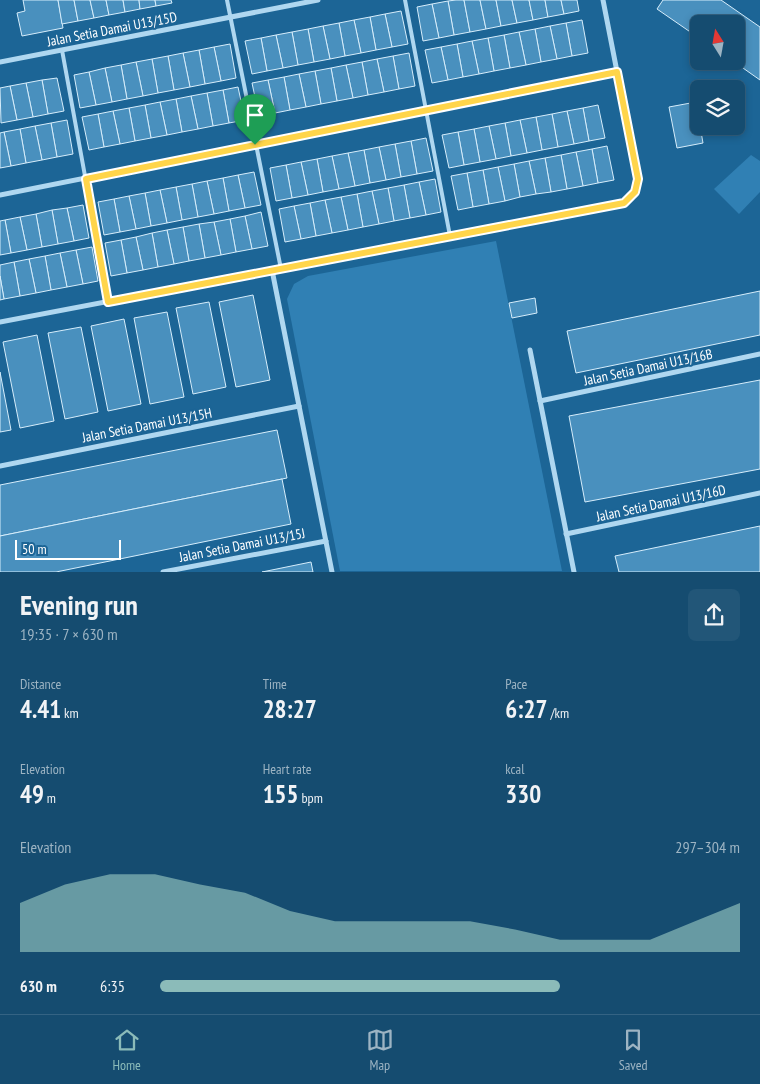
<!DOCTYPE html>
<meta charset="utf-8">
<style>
:root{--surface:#154c70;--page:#225678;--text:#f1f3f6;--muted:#9db4c3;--line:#346383;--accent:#8bbbb9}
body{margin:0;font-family:"PT Sans Narrow",sans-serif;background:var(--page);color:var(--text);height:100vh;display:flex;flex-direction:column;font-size:19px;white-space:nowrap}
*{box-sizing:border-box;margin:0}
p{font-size:16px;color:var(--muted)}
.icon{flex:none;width:28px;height:28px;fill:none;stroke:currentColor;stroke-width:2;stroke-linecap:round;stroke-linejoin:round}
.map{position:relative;height:572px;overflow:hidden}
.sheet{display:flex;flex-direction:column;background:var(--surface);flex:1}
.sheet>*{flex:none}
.needle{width:32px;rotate:349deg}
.controls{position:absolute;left:690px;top:15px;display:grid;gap:10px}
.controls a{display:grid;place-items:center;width:55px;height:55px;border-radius:8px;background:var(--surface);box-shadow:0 2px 8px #0003,0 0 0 1px var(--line);font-size:25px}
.scale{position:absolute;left:15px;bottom:12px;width:106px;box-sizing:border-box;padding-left:5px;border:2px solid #fff;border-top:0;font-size:14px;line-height:18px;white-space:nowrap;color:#fff;-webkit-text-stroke:4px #1c6596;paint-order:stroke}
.pin{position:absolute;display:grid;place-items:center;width:42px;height:42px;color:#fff;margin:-51px -21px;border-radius:50% 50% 50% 0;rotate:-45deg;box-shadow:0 0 5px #0007}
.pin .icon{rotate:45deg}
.round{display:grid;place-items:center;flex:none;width:52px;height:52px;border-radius:8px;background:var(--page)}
.headline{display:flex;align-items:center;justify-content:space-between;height:85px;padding:0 20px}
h1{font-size:28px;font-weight:800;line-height:38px}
.stats{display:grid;grid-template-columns:repeat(3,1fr);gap:8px;height:85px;padding:5px 20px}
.stats div{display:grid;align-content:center}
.stats b{font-size:25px;font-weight:800}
.stats small{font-size:14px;font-weight:400}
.stats p{font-size:14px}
.chart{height:140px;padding:10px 20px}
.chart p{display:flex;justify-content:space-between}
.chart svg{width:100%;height:90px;margin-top:5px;fill:var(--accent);opacity:.7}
ul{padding:0 20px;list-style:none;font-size:16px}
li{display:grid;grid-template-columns:80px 60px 1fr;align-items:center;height:38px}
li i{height:12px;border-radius:6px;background:var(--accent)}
.tab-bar{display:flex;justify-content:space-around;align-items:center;height:70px;border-top:1px solid var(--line);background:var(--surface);font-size:14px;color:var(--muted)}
.tab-bar a{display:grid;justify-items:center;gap:2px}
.tab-bar .on{color:var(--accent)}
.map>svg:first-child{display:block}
</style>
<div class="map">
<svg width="760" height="572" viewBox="0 0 760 572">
<rect width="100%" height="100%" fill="#1c6596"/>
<g fill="#3080b4">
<path d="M751,155L760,161V192L739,214L714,189Z"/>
<path d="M496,241L562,571H340L287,299L294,284L308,276Z"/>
</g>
<g fill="#4990be" stroke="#d6edfb">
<path d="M23,0H58L63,28L22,36L17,13L25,11Z"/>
<path d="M58,0H74L78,21L62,24Z"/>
<path d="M74,0H90L94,18L78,21Z"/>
<path d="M90,0H106L109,15L94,18Z"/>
<path d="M106,0H123L125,12L109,15Z"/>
<path d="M123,0H139L140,9L125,12Z"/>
<path d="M139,0H155L156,6L140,9Z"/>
<path d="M155,0H171L172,3L156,6Z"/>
<path d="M456,0H464L470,32L454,35L448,1Z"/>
<path d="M464,0H480L486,29L470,32Z"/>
<path d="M480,0H496L501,26L486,29Z"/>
<path d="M496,0H512L517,23L501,26Z"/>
<path d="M512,0H529L533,20L517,23Z"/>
<path d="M529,0H545L548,17L533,20Z"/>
<path d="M545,0H561L564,14L548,17Z"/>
<path d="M561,0H577L579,11L564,14Z"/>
<path d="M663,0H721L760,27V80L733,61H736V24H699V38L657,9Z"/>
<path d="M448,1L454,35L439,38L432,4Z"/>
<path d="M432,4L439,38L423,41L417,7Z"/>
<path d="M401,11L408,44L392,47L385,14Z"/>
<path d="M385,14L392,47L376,50L370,17Z"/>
<path d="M370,17L376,50L361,53L354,20Z"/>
<path d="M354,20L361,53L345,56L339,23Z"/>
<path d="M582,20L588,53L572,56L566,23Z"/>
<path d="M339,23L345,56L330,59L323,26Z"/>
<path d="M566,23L572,56L557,59L550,26Z"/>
<path d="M323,26L330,59L314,62L308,29Z"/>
<path d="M550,26L557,59L541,62L535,29Z"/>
<path d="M308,29L314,62L298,65L292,32Z"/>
<path d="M535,29L541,62L526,65L519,32Z"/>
<path d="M292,32L298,65L283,68L276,35Z"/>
<path d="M519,32L526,65L510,68L504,35Z"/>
<path d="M276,35L283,68L267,71L261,38Z"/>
<path d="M504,35L510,68L494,71L488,38Z"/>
<path d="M261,38L267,71L252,74L245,41Z"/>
<path d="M488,38L494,71L479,74L472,41Z"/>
<path d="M472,41L479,74L463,77L457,44Z"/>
<path d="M230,44L236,78L221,81L214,47Z"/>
<path d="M457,44L463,77L448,80L441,47Z"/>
<path d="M214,47L221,81L205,84L199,50Z"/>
<path d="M441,47L448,80L432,83L425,50Z"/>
<path d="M199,50L205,84L190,87L183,53Z"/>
<path d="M183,53L190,87L174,90L168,56Z"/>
<path d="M409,53L415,86L399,89L393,56Z"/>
<path d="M168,56L174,90L158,93L152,59Z"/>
<path d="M393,56L399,89L384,92L377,59Z"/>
<path d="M152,59L158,93L143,96L136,62Z"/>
<path d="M377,59L384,92L368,95L362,62Z"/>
<path d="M136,62L143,96L127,99L121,65Z"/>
<path d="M362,62L368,95L353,98L346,65Z"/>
<path d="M121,65L127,99L112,102L105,68Z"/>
<path d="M346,65L353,98L337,101L331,68Z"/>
<path d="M105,68L112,102L96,105L89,72Z"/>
<path d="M331,68L337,101L321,104L315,71Z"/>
<path d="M315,71L321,104L306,107L299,74Z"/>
<path d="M89,72L96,105L80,108L74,75Z"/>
<path d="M299,74L306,107L290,110L284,77Z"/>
<path d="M284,77L290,110L275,113L268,80Z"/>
<path d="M57,78L64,111L48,114L42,80Z"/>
<path d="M42,80L48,114L33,117L26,83Z"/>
<path d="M268,80L275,113L259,116L252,83Z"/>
<path d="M26,83L33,117L17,120L10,86Z"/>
<path d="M10,86L17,120L1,123L0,88Z"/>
<path d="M238,87L245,120L229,123L223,90Z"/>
<path d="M223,90L229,123L213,126L207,93Z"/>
<path d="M207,93L213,126L198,129L191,96Z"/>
<path d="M191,96L198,129L182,132L176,99Z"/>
<path d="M176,99L182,132L167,135L160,102Z"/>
<path d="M160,102L167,135L151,138L145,105Z"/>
<path d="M696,102L699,126H700L703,143L677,148L669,107Z"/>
<path d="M145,105L151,138L135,141L129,108Z"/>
<path d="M598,105L605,138L589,141L583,108Z"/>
<path d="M129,108L135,141L120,144L113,111Z"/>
<path d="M583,108L589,141L574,144L567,111Z"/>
<path d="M113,111L120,144L104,147L98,114Z"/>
<path d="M567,111L574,144L558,147L552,114Z"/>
<path d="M98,114L104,147L89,150L82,117Z"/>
<path d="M552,114L558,147L542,150L536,117Z"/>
<path d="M536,117L542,150L527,153L520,120Z"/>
<path d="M67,120L73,154L57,157L51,123Z"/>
<path d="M520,120L527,153L511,156L505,123Z"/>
<path d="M51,123L57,157L42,160L35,126Z"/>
<path d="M505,123L511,156L496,159L489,126Z"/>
<path d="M35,126L42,160L26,163L20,129Z"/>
<path d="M489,126L496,159L480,162L474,129Z"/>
<path d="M20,129L26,163L11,166L4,132Z"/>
<path d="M474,129L480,162L464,165L458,132Z"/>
<path d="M4,132L11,166L0,168V133Z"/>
<path d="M458,132L464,165L449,168L442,135Z"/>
<path d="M426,138L433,171L417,174L411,141Z"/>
<path d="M411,141L417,174L401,177L395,144Z"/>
<path d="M395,144L401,177L386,180L379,147Z"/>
<path d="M607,146L614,180L598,183L592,149Z"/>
<path d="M379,147L386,180L370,183L364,150Z"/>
<path d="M592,149L598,183L583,186L576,152Z"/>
<path d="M364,150L370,183L355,186L348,153Z"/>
<path d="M576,152L583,186L567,189L561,155Z"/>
<path d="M348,153L355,186L339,189L332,156Z"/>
<path d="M561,155L567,189L551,192L545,158Z"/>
<path d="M332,156L339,189L323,192L317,159Z"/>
<path d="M545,158L551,192L536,194L529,161Z"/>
<path d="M317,159L323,192L308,195L301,162Z"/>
<path d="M529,161L536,194L520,197L514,164Z"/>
<path d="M301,162L308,195L292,198L286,165Z"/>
<path d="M514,164L520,197L505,201L498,167Z"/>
<path d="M286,165L292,198L276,201L270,168Z"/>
<path d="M498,167L505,201L489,204L483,170Z"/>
<path d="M483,170L489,204L473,207L467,173Z"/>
<path d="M254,172L261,205L245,208L238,175Z"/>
<path d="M467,173L473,207L458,210L451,176Z"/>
<path d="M238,175L245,208L229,211L223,178Z"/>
<path d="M223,178L229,211L214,214L207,181Z"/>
<path d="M435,179L441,212L426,215L419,182Z"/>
<path d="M207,181L214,214L198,217L192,184Z"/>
<path d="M419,182L426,215L410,218L404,185Z"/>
<path d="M192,184L198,217L182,220L176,187Z"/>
<path d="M404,185L410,218L394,221L388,188Z"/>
<path d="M176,187L182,220L167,223L160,190Z"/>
<path d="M388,188L394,221L379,224L372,191Z"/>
<path d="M160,190L167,223L151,226L145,193Z"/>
<path d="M372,191L379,224L363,227L357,194Z"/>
<path d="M145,193L151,226L136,229L129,196Z"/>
<path d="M357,194L363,227L348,230L341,197Z"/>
<path d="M129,196L136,229L120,232L114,199Z"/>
<path d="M341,197L348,230L332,233L325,200Z"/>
<path d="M114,199L120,232L104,235L98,202Z"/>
<path d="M325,200L332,233L316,236L310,203Z"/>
<path d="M310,203L316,236L301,239L294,206Z"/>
<path d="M83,205L89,238L74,241L67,208Z"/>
<path d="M294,206L301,239L285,242L279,209Z"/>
<path d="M67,208L74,241L58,244L52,210Z"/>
<path d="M52,210L58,244L42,247L36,214Z"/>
<path d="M261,212L268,246L252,249L245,216Z"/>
<path d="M36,214L42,247L27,250L20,217Z"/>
<path d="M245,216L252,249L236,252L230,219Z"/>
<path d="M20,217L27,250L11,253L5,220Z"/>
<path d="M230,219L236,252L221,255L214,222Z"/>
<path d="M5,220L11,253L0,255V221Z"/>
<path d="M214,222L221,255L205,258L199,224Z"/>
<path d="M199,224L205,258L189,261L183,227Z"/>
<path d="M183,227L189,261L174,264L167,230Z"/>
<path d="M167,230L174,264L158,267L152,233Z"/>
<path d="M152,233L158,267L143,270L136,237Z"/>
<path d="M136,237L143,270L127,273L121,240Z"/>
<path d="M121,240L127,273L111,276L105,243Z"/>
<path d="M92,247L98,281L83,284L76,250Z"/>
<path d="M76,250L83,284L67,287L60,253Z"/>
<path d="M60,253L67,287L51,290L45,256Z"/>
<path d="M45,256L51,290L36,293L29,259Z"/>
<path d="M29,259L36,293L20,296L14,262Z"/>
<path d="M14,262L20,296L4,299L0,276V265Z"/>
<path d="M0,276L4,299L0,300Z"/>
<path d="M760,291V335L576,373L567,331Z"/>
<path d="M253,295L270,380L236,387L219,302Z"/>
<path d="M535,298L537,313L512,318L509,303Z"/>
<path d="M209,302L226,387L193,394L176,308Z"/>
<path d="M167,312L184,397L150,404L134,318Z"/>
<path d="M124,319L141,404L108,411L91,326Z"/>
<path d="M81,327L98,412L65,419L48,333Z"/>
<path d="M37,335L54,421L20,428L3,342Z"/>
<path d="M0,372L11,430L0,432Z"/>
<path d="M760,380V469L585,502L569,416Z"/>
<path d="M277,430L287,478L0,536V485Z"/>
<path d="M282,479L291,524L56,572H0V536Z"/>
<path d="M760,526V572H619L615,556Z"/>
<path d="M311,562L313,572H262Z"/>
</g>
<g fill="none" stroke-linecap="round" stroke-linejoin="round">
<g stroke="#afd7f0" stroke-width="4">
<path d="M227,0L281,269"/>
<path d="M405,0L450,236"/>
<path d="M62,50L108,302"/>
</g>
<g stroke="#afd7f0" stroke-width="5">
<path d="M0,62L318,0"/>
<path d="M0,195L617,72"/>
<path d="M272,270L332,572"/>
<path d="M0,322L624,203L635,192L638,179L603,0"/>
<path d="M530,350L574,572"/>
<path d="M540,401L760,354"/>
<path d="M0,466L299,406"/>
<path d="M566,534L760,493"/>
<path d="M163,572L326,541"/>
</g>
</g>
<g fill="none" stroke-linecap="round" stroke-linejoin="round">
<g stroke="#fff" stroke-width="10">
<path id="route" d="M617,72L638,179L635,192L624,203L108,302L86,179Z"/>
</g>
<use href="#route" stroke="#ffd54a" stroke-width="6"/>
</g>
<g text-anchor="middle" stroke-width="4" stroke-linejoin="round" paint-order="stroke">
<g font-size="14" fill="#fff" stroke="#1c6596">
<text transform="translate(112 29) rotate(-11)" y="5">Jalan Setia Damai U13/15D</text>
<text transform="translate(648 367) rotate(-12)" y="5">Jalan Setia Damai U13/16B</text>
<text transform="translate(147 425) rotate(-11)" y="5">Jalan Setia Damai U13/15H</text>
<text transform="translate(661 503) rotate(-12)" y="5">Jalan Setia Damai U13/16D</text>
<text transform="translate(242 545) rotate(-11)" y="5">Jalan Setia Damai U13/15J</text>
</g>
</g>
</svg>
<div class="controls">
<a><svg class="needle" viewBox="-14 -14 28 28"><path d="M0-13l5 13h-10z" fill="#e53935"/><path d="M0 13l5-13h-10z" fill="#9db4c3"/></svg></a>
<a><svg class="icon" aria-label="layers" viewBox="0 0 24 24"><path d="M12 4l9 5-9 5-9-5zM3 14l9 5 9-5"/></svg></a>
</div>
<div class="scale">50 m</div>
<div class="pin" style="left:255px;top:145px;background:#1e9e55"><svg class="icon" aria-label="arrive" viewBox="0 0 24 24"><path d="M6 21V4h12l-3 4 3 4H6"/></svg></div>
</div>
<section class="sheet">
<div class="headline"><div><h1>Evening run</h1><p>19:35 · 7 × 630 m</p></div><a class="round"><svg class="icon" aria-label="share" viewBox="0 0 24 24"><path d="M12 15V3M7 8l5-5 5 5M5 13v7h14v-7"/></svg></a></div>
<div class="stats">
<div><p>Distance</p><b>4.41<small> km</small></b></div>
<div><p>Time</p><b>28:27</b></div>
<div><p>Pace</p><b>6:27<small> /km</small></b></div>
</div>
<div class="stats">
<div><p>Elevation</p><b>49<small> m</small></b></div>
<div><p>Heart rate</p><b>155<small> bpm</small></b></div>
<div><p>kcal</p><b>330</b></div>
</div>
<div class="chart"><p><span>Elevation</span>297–304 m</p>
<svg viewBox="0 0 160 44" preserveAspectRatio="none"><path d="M0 44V20L10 11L20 6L30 6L40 11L50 15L60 24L70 29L80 29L90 29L100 29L110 33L120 38L130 38L140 38L150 29L160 20V44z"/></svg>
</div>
<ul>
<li><b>630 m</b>6:35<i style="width:69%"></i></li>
</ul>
</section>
<nav class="tab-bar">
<a class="on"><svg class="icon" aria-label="home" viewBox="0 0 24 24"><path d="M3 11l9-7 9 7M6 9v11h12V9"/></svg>Home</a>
<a><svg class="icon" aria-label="map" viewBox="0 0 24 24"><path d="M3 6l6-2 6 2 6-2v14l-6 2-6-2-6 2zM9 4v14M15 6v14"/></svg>Map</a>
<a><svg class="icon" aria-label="saved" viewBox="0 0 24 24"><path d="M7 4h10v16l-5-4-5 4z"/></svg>Saved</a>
</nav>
